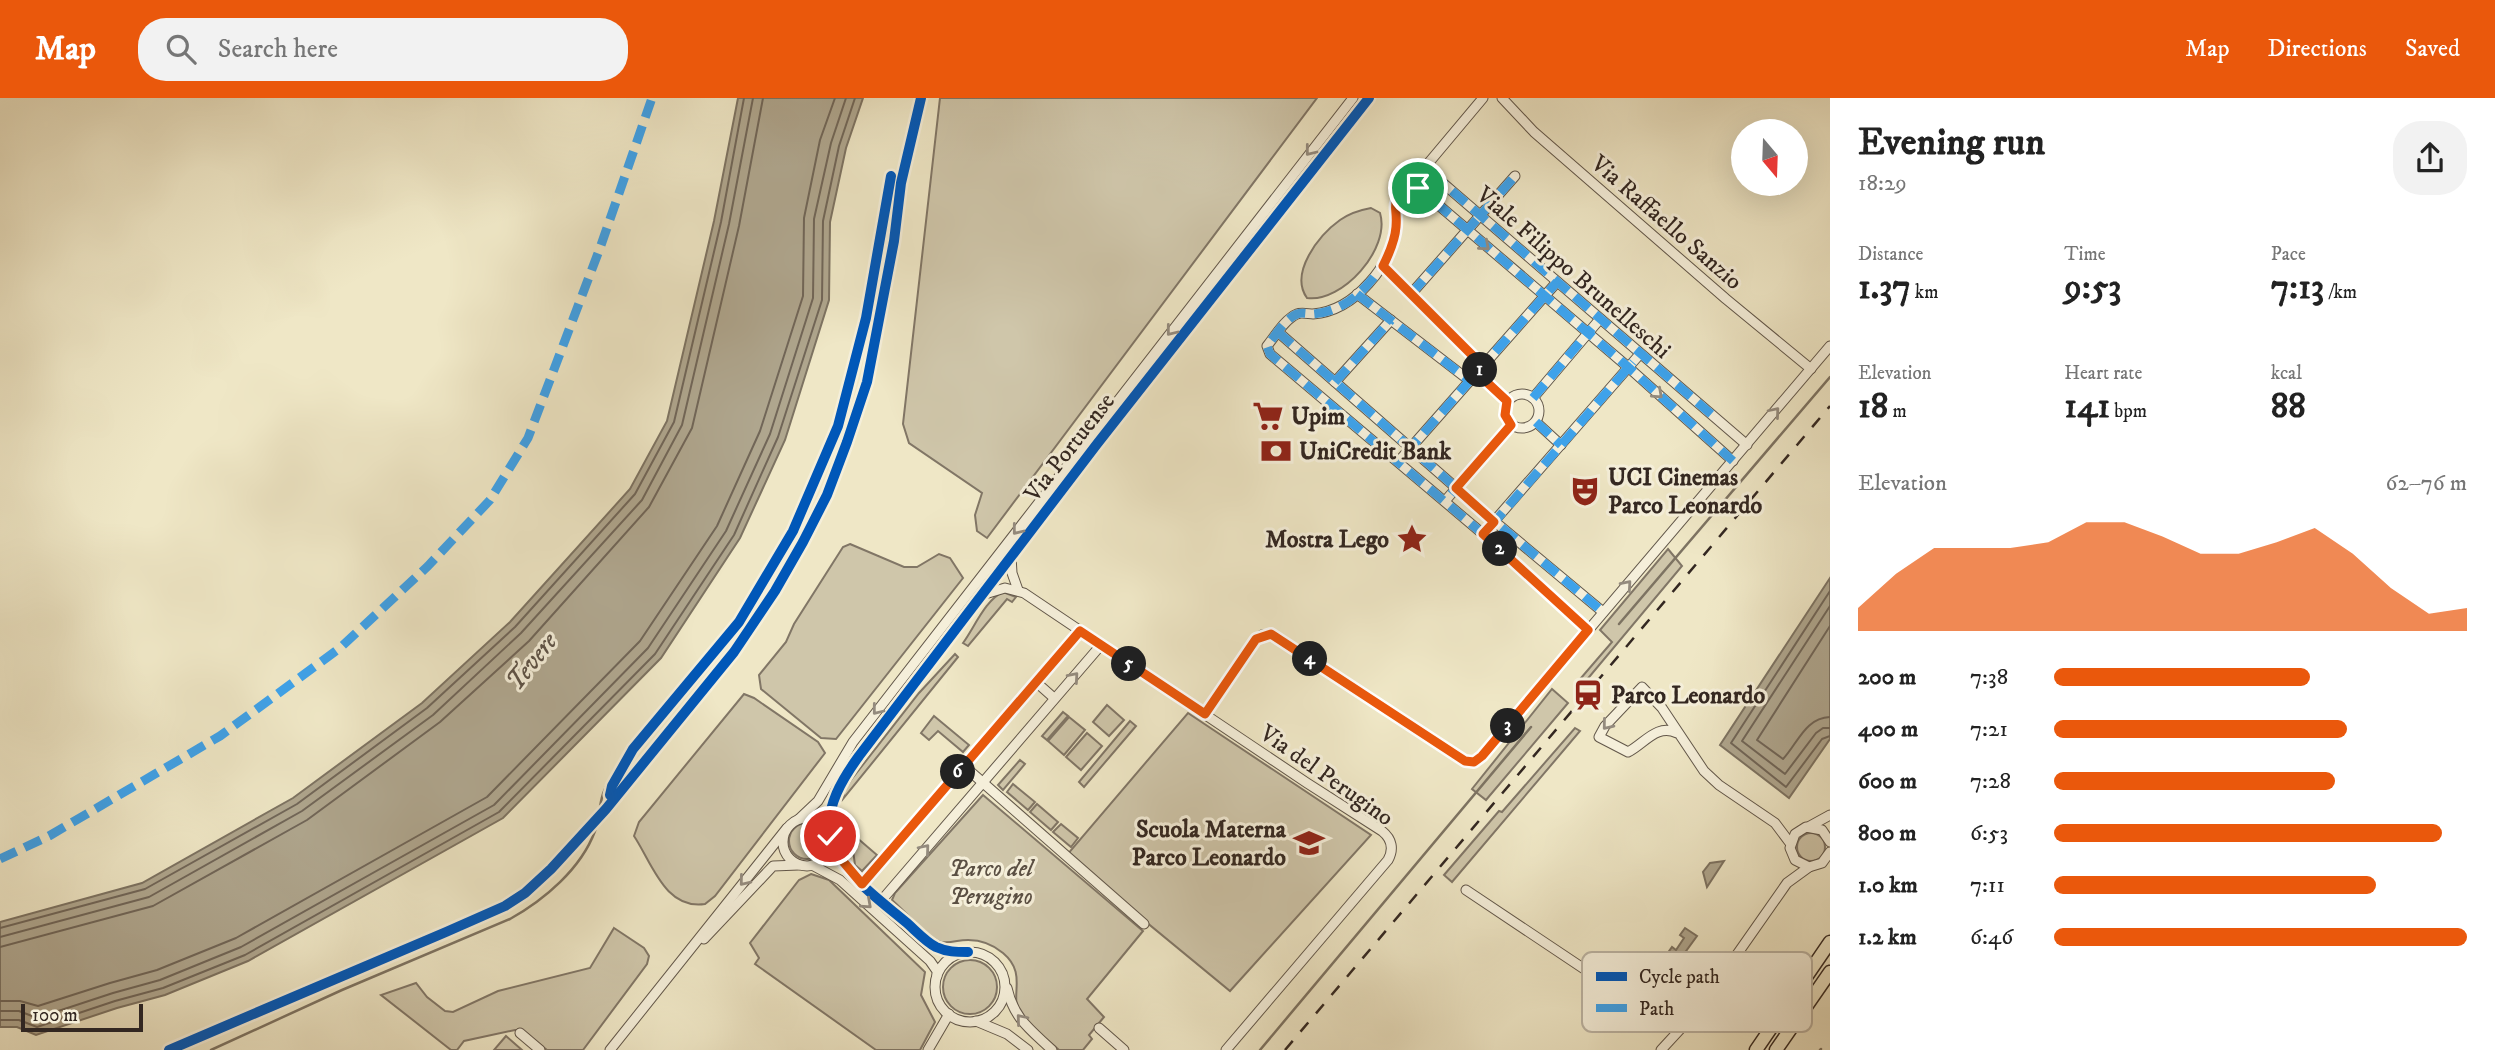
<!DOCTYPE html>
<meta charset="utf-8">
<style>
:root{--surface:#fff;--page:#f2f2f2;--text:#222;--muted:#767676;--accent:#ea580c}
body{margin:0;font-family:"IM FELL DW Pica",serif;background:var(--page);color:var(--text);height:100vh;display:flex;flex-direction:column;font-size:26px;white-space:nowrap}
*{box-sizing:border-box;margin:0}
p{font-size:23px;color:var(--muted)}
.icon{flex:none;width:38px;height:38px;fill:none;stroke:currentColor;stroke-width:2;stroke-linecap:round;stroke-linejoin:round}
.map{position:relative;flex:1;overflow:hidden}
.drawer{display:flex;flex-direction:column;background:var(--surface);width:665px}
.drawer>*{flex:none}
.needle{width:46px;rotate:161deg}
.tools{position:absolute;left:1731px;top:21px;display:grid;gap:14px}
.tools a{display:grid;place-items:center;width:77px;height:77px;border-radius:50%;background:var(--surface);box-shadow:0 7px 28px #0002;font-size:35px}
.scale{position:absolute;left:21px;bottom:18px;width:122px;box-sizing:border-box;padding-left:7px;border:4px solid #332721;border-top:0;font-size:19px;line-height:24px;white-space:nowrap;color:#332721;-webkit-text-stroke:5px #f5efda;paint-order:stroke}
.pin{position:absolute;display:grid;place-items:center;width:60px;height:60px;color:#fff;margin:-30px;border:4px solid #fff;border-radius:50%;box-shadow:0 2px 7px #0007}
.km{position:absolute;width:35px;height:35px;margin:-18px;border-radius:50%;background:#222;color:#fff;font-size:19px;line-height:35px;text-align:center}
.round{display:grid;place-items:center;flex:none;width:74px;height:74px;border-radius:28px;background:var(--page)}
.head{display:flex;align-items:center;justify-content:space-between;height:119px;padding:0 28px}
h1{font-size:38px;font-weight:700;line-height:52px}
.stats{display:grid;grid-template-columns:repeat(3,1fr);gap:10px;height:119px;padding:7px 28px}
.stats div{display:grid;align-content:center}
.stats b{font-size:35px;font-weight:700}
.stats small{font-size:19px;font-weight:400}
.stats p{font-size:19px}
.chart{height:196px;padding:14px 28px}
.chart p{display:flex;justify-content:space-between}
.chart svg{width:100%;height:126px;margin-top:7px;fill:var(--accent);opacity:.7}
ul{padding:0 28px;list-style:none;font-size:23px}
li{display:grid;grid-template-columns:112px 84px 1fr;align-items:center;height:52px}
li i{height:18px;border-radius:9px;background:var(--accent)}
header{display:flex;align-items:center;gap:42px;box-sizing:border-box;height:98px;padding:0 35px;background:var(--accent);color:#fff}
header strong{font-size:33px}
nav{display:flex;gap:38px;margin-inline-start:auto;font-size:24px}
.search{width:490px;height:63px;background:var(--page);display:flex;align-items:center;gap:18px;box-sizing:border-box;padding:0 24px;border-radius:28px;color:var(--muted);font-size:26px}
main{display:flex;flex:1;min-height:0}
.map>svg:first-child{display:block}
</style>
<header>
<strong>Map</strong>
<div class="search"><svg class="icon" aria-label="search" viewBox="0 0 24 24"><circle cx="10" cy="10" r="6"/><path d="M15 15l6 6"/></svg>Search here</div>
<nav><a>Map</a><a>Directions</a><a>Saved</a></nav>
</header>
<main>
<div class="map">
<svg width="1830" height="952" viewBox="0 0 1830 952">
<rect width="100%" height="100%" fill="#efe7c6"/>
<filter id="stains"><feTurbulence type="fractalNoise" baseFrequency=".00286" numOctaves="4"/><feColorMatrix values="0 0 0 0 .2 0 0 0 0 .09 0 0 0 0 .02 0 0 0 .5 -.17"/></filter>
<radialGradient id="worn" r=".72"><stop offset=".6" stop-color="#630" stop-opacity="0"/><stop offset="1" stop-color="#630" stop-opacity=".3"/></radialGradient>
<g fill="#cfc6aa" stroke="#817666" stroke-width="2">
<path d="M940,0H1317L987,440L977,433L975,417L982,395L909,345L903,326Z"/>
<path d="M1371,110L1380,115C1391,151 1342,205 1307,200C1289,175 1319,137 1340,122C1350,115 1360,112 1371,110Z"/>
<path d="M850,446L904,469H917L939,456L950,460L963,480L836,641L821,640L761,591L759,577L786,544L794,526L843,449Z"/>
<path d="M1668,451L1682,468L1585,584L1581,580L1612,544L1600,532Z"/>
<path d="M1003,494L1016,499L1012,504L1007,501L968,548L963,545C974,530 986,501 1003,494Z"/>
<path d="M955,556L958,559L843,701L844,693L851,682L919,595Z"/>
<path d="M1552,591L1568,605L1486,702L1472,691Z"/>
<path d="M744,596L754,600L818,644L825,655L715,798L705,806C665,812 652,765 634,738L639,724Z"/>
<path d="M1107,607L1124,622L1109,638L1093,624Z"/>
<path d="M1063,614L1068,618L1047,642L1042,638Z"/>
<path d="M1188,615L1371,737L1230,893L1066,758Z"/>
<path d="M934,618L969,647L963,654L938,633L929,642L921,635Z"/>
<path d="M1069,619L1085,632L1064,657L1048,643Z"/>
<path d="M1130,623L1136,628L1084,689L1079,684Z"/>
<path d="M1575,630L1580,633L1452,784L1444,777L1499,713L1502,714Z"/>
<path d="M1087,635L1102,648L1081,672L1066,659Z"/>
<path d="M1020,662L1025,666L1003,692L998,687Z"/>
<path d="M1013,686L1035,704L1028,712L1007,694Z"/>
<path d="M983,697L1143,833L1087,901L1104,919L1089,937L1092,941L1083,952H1059C1047,941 1029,929 1020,915C1009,897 1028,876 1003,855C990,844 974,840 957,843C952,844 947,845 941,844C927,839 904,812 892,802L895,795Z"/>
<path d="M1037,706L1058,724L1051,732L1030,714Z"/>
<circle cx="807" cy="743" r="18"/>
<path d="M1061,726L1078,740L1071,749L1053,734Z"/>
<circle cx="1811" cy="749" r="14"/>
<path d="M856,739L877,757L862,773L855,767L852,745Z"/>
<path d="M811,776L829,782L925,874L921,897L935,924L920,952H876L755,866L759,860L750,845L799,782Z"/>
<path d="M614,830L644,850L649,858L647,866L583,952H547L523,933L515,932L464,943L457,952H451L381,897L416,885L427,899L445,913L453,914L498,893L590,870Z"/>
<circle cx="970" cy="889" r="27"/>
<path d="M506,938L522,952H494Z"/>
</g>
<g fill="#afa68e" stroke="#7d7362" stroke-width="2">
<path d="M738,0H863L846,50L830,124L829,202L785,342L740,440L661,560L503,720L248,863L165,897L117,910L36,937L17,929H0V824L142,785L293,700L422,605L510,524L630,391L667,323L714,123Z"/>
<path d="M1830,480V641L1789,700L1720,647Z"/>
<path d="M1724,763L1707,789L1703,774L1710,765Z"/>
<path d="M1685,830L1697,838L1678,864L1667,856L1672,849L1676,852L1684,840L1680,837Z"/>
</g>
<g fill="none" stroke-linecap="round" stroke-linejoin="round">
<g stroke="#716658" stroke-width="2">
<path d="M1830,493L1731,645L1786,689L1822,641L1830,638"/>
<path d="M1830,508L1742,643L1785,676L1816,635L1823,630H1830"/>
<path d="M1830,528L1757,642L1783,661C1798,645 1805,620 1830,619"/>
<path d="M0,830L145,791L297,706L427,610L515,529L635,396L674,324L721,124L744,0"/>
<path d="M0,839L149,799L302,713L433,617L521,535L642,402L682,327L729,126L753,0"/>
<path d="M0,849L153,808L307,722L440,624L529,543L649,409L692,330L739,128L763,0"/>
<path d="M0,903H20L38,908L110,885L157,872L236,840L487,699L640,543L717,428L760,333L803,198L804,120L820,42L835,0"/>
<path d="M0,913H19L37,920L113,895L160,882L241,849L494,707L648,550L726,433L770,336L813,200L814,121L831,45L846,0"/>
<path d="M0,922H19L37,929L115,903L163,890L245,857L499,714L655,556L734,437L778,339L822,202L823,123L839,48L855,0"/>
</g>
<g stroke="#7d7362" stroke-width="2.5">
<path d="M1619,526L1830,279"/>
<path d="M211,952L342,892L510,821C544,802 581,771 595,733C599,722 599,708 603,696C609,678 622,661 632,645"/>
<path d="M1260,952L1531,629"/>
<path d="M1820,952L1821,951"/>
</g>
<g stroke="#62574a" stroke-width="11">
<g id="minor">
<path d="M1502,0L1534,34L1726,201L1811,271"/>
<path d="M1418,72L1426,68L1483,0"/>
<path d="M1415,87L1407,88C1387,111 1400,108 1395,132C1392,152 1383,170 1369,185C1354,202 1337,214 1313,216C1309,216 1301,214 1297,216C1285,221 1275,238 1267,248L1270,256L1483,436L1588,532"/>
<path d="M1415,87L1417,76L1423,73L1430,74L1747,347"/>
<path d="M1415,87L1628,269L1733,363"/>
<path d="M1383,168L1483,268"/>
<path d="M1357,196L1470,283"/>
<path d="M1411,196L1515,78"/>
<path d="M1278,234L1494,423L1603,514"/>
<path d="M1477,275L1507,303"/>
<path d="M1335,284L1391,222"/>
<circle cx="1522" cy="313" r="17"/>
<path d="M1533,300L1600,221"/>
<path d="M1536,324L1561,347"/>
<path d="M1399,363L1557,184"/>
<path d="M1445,403L1511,327"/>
<path d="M1483,436L1640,256"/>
<path d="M1011,458L1012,475L1018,492"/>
<path d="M985,496L1005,490L1024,495L1307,685L1382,733C1392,741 1394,751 1388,762L1226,952"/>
<path d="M1036,584L1054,600"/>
<path d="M1205,616L1256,541L1262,537L1271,536L1465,663H1477L1830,248"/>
<path d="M1677,635C1657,625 1644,646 1628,654L1599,639L1605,628L1642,589L1662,610L1704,673L1719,687L1775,725L1790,745"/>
<path d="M964,668L1144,826"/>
<circle cx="807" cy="744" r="24"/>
<path d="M799,721L818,703L853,644L1353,0"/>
<path d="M1810,728L1830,717"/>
<path d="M1830,744L1822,732L1806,729L1795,736L1790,750L1795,762L1809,769L1822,765L1830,754"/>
<path d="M812,767L840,782L930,863L937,873V878"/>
<path d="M862,786L1080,533"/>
<path d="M1466,792L1677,933"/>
<path d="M881,803L1101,547"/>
<path d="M704,841L773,768L799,767"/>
<path d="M968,854C956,854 947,854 936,849C926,844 916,833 907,825C880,802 838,774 830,737C825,709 843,680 859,658L1097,346L1369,0"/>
<circle cx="970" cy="889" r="35"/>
<path d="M1007,890C1014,921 1030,931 1052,952"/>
<path d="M976,923L1007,936L1028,952"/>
<path d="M1099,930L1124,952"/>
<path d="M520,935L540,952"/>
<path d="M610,952L787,730"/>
<path d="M928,952L949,916"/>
<path d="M1661,952L1698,912L1787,785L1809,769"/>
</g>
</g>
<g stroke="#332721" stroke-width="15">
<g id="highway">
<path d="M1756,952L1830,844"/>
<path d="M1776,952L1830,874"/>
</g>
</g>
<use href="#minor" stroke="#f5efda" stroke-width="9"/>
<use href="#highway" stroke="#efe7c6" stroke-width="12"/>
<path stroke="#332721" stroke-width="2.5" stroke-dasharray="12 12" stroke-linecap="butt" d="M1285,952L1830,308"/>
<g stroke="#3ea2ea" stroke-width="9" stroke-dasharray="18 9" stroke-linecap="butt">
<path d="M1415,87L1407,88C1387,111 1400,108 1395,132C1392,152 1383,170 1369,185C1354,202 1337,214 1313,216C1309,216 1301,214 1297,216C1285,221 1275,238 1267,248L1270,256L1483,436L1588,532"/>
<path d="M1415,87L1628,269L1733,363"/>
<path d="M1415,87L1417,76L1423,73L1430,74L1718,322"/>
<path d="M1383,168L1483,268"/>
<path d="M1357,196L1470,283"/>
<path d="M1411,196L1515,78"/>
<path d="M1278,234L1494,423L1603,514"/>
<path d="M1477,275L1507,303"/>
<path d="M1335,284L1391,222"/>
<path d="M1533,300L1592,230"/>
<path d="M1536,324L1561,347"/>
<path d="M1406,355L1557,184"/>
<path d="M1451,396L1511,327"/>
<path d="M1491,428L1633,264"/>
<path d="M0,761L49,738L220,638L340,550L428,468L490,402L528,340L600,150L652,0"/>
</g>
<g stroke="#f5efda" stroke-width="15">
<g id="cycleway">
<path d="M610,697L612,688L633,651L739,524L793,433L838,328L866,220L891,78"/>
<path d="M968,854C956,854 947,854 936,849C926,844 916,833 907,825C880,802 838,774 830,737C825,709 843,680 859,658L1097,346L1369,0"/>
<path d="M169,952L446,834L505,808L525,795L551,771L606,711L734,554L775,493L803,444L827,397L847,344L867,284L894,143L901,85L921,0"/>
</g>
</g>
<use href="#cycleway" stroke="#0057b8" stroke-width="10"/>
</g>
<defs><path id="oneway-chevron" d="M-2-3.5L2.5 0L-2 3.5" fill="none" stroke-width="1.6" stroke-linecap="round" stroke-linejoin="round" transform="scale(1.75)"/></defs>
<g stroke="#948b7e">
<use href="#oneway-chevron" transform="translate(1310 53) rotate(128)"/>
<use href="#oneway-chevron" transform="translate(1485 148) rotate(41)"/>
<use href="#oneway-chevron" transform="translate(1171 233) rotate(128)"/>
<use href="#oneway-chevron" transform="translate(1658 296) rotate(42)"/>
<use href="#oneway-chevron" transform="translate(1775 314) rotate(-50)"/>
<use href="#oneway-chevron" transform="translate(1017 432) rotate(128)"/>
<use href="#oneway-chevron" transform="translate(1627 487) rotate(-49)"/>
<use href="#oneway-chevron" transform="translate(1074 579) rotate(-49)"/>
<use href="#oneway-chevron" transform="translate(877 612) rotate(128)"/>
<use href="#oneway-chevron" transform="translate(1607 627) rotate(129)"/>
<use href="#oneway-chevron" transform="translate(925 751) rotate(-50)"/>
<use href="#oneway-chevron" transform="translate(744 783) rotate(129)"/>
<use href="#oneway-chevron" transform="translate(867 806) rotate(42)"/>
<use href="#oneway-chevron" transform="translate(1021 921) rotate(-130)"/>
</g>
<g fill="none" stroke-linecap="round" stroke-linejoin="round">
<g stroke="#fff" stroke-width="14">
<path id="route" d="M830,738L841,761L862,786L1080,533L1205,616L1256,541L1271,536L1465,663L1474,664L1482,658L1588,532L1483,436L1494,424L1456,390L1511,327L1505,317L1507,303L1477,275L1483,268L1383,168C1389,156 1395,143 1396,129C1398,105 1389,110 1407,88L1415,87L1418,90"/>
</g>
<use href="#route" stroke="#ea580c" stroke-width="9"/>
</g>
<defs>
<g id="supermarket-bare" transform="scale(2.415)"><path d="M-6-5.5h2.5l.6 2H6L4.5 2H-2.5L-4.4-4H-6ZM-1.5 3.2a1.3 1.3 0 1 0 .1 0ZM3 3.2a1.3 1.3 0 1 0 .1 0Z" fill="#8f2418" stroke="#f5efda" stroke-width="2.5" paint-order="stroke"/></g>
<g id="bank-bare" transform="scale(2.415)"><path d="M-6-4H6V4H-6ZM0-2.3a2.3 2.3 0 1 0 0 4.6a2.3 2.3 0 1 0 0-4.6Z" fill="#8f2418" stroke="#f5efda" stroke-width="2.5" paint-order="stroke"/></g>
<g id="theatre-bare" transform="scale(2.415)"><path d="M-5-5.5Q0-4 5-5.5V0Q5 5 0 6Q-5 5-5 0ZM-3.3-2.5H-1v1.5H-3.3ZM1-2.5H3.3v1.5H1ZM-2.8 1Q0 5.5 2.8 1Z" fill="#8f2418" stroke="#f5efda" stroke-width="2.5" paint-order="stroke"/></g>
<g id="sight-bare" transform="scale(2.415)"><path d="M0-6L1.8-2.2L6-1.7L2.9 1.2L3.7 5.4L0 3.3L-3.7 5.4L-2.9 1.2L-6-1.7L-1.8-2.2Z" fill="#8f2418" stroke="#f5efda" stroke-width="2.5" paint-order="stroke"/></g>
<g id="station-bare" transform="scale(2.415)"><path d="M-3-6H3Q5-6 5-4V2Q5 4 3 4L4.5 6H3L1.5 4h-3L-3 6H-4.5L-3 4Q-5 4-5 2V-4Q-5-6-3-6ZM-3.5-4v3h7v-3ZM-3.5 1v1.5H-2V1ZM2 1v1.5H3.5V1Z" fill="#8f2418" stroke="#f5efda" stroke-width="2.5" paint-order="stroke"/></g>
<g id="school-bare" transform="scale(2.415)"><path d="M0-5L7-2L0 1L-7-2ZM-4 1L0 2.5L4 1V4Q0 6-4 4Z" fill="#8f2418" stroke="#f5efda" stroke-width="2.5" paint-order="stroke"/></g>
</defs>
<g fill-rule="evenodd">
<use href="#supermarket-bare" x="1268" y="318"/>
<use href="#bank-bare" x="1276" y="353"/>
<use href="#theatre-bare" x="1585" y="393"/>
<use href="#sight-bare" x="1412" y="441"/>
<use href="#station-bare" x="1588" y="597"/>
<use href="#school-bare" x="1309" y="745"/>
</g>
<g text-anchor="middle" stroke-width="6" stroke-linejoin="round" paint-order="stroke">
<g font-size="24" fill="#332721" stroke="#f5efda">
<text transform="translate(1667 124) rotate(41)" y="8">Via Raffaello Sanzio</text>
<text transform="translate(1574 174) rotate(41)" y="8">Viale Filippo Brunelleschi</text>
<text transform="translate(1069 349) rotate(-52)" y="8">Via Portuense</text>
<text transform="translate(1327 677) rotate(35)" y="8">Via del Perugino</text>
</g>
<g font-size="24" font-weight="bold" fill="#332721" stroke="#f5efda" text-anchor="start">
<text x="1291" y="326">Upim</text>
<text x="1299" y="361">UniCredit Bank</text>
<text x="1608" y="387">UCI Cinemas<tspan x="1608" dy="28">Parco Leonardo</tspan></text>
<text x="1389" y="449" text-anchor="end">Mostra Lego</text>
<text x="1611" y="605">Parco Leonardo</text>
<text x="1286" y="739" text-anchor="end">Scuola Materna<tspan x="1286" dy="28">Parco Leonardo</tspan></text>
</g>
<g font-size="24" font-style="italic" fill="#5a4f43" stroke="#f5efda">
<text x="991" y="778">Parco del<tspan x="991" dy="28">Perugino</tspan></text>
</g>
<g font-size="26" font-style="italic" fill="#5e5347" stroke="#f5efda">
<text transform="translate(531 563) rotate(-52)" y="9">Tevere</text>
</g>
</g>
<rect x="1582" y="854" width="230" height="80" rx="10" fill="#f5efda" stroke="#bbb3a2" stroke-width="2"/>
<rect x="1596" y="874" width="31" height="9" fill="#0057b8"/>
<rect x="1596" y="906" width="31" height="8" fill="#3ea2ea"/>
<g font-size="19" fill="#332721">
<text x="1639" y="885">Cycle path</text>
<text x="1639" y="917">Path</text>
</g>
<rect width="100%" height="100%" filter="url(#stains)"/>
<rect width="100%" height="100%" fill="url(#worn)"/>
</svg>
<div class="tools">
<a><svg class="needle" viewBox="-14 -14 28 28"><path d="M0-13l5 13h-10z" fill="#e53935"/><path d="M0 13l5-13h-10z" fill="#767676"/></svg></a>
</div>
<div class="scale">100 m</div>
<div class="pin" style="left:1418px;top:90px;background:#1e9e55"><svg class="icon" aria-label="arrive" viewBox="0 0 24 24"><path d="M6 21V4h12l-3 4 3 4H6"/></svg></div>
<div class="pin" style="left:830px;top:738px;background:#d93025"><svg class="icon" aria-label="check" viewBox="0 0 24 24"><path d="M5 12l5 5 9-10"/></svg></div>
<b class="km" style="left:1480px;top:272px">1</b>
<b class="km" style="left:1500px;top:451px">2</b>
<b class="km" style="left:1508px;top:628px">3</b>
<b class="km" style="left:1310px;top:561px">4</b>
<b class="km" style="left:1129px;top:566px">5</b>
<b class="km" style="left:958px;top:674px">6</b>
</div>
<section class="drawer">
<div class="head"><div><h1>Evening run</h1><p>18:29</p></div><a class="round"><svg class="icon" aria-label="share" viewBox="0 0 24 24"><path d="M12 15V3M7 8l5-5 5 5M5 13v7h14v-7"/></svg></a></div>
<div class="stats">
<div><p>Distance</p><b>1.37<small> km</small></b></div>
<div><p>Time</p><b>9:53</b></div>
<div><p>Pace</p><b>7:13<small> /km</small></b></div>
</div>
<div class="stats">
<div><p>Elevation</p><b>18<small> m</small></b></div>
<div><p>Heart rate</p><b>141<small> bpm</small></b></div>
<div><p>kcal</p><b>88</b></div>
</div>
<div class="chart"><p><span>Elevation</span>62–76 m</p>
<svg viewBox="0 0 160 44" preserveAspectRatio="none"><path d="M0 44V36L10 24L20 15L30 15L40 15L50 13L60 6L70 6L80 11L90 17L100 17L110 13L120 8L130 17L140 29L150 38L160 36V44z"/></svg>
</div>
<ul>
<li><b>200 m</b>7:38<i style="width:62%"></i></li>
<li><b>400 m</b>7:21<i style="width:71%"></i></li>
<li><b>600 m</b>7:28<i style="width:68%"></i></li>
<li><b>800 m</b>6:53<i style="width:94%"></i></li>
<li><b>1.0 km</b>7:11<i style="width:78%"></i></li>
<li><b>1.2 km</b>6:46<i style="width:100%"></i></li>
</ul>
</section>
</main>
